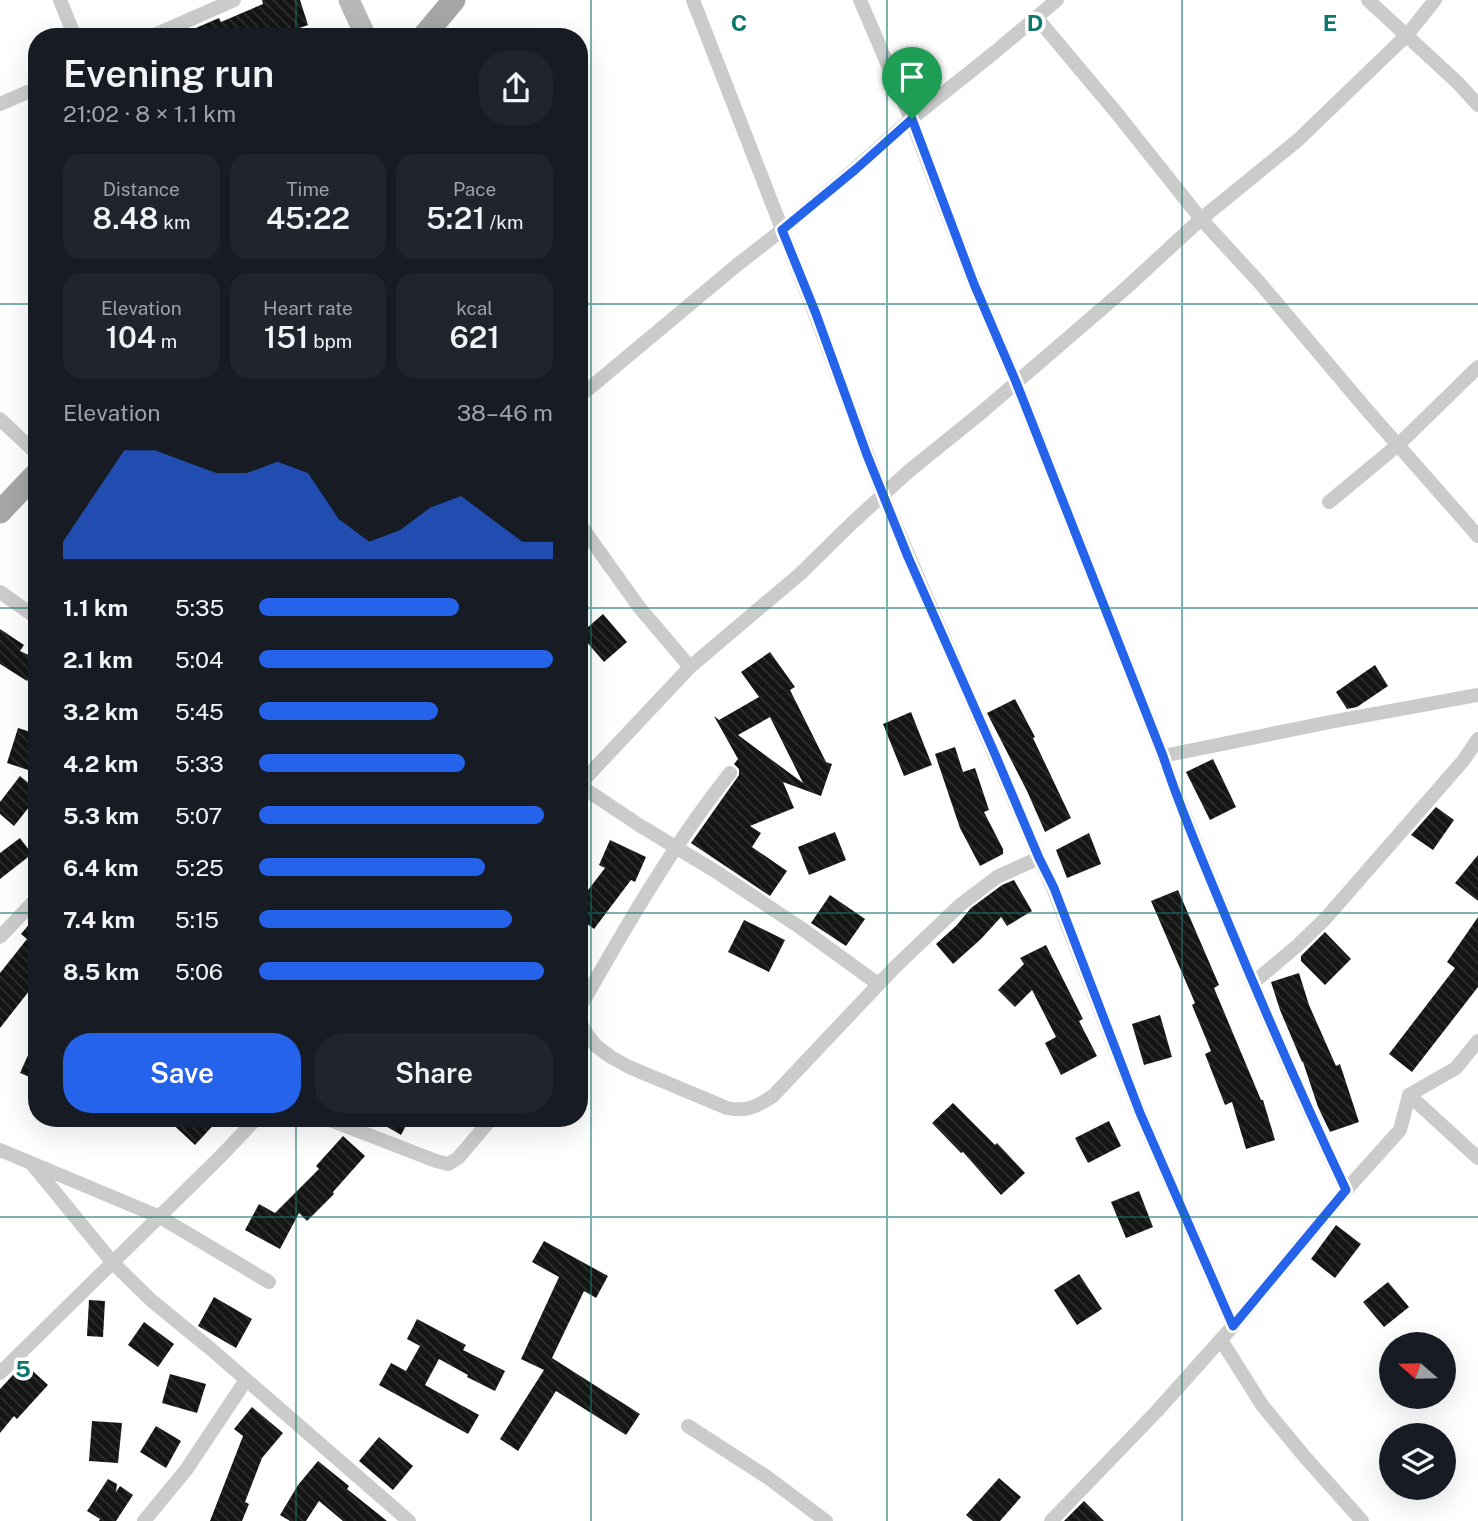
<!DOCTYPE html>
<meta charset="utf-8">
<style>
:root{--surface:#171b24;--page:#20242c;--text:#f1f3f6;--muted:#9ea1a6;--accent:#2563eb}
body{margin:0;font-family:"Public Sans",sans-serif;background:var(--page);color:var(--text);height:100vh;display:flex;flex-direction:column;font-size:26px;white-space:nowrap}
*{box-sizing:border-box;margin:0}
p{font-size:23px;color:var(--muted)}
.icon{flex:none;width:38px;height:38px;fill:none;stroke:currentColor;stroke-width:2;stroke-linecap:round;stroke-linejoin:round}
.map{position:relative;flex:1;overflow:hidden}
.panel{position:absolute;left:28px;top:28px;width:560px;height:1099px;display:flex;flex-direction:column;background:var(--surface);border-radius:28px;box-shadow:0 7px 28px #0002}
.panel>*{flex:none}
.needle{width:46px;rotate:290deg}
.controls{position:absolute;left:1379px;top:1332px;display:grid;gap:14px}
.controls a{display:grid;place-items:center;width:77px;height:77px;border-radius:50%;background:var(--surface);box-shadow:0 7px 28px #0002;font-size:35px}
.pin{position:absolute;display:grid;place-items:center;width:60px;height:60px;color:#fff;margin:-72px -30px;border-radius:50% 50% 50% 0;rotate:-45deg;box-shadow:0 0 7px #0007}
.pin .icon{rotate:45deg}
.round{display:grid;place-items:center;flex:none;width:74px;height:74px;border-radius:28px;background:var(--page)}
.overview{display:flex;align-items:center;justify-content:space-between;height:119px;padding:0 35px}
h1{font-size:38px;font-weight:600;line-height:52px}
.stats{display:grid;grid-template-columns:repeat(3,1fr);gap:10px;height:119px;padding:7px 35px}
.stats div{display:grid;align-content:center;border-radius:18px;background:var(--page);text-align:center}
.stats b{font-size:30px;font-weight:600}
.stats small{font-size:19px;font-weight:400}
.stats p{font-size:19px}
.chart{height:196px;padding:14px 35px}
.chart p{display:flex;justify-content:space-between}
.chart svg{width:100%;height:126px;margin-top:7px;fill:var(--accent);opacity:.7}
.primary-button{display:flex;gap:14px;margin-top:auto;padding:14px 35px}
.primary-button a{flex:1;height:80px;border-radius:28px;background:var(--accent);color:#fff;font-size:28px;font-weight:600;line-height:80px;text-align:center}
.primary-button a+a{background:var(--page);color:var(--text)}
ul{padding:0 35px;list-style:none;font-size:23px}
li{display:grid;grid-template-columns:112px 84px 1fr;align-items:center;height:52px}
li i{height:18px;border-radius:9px;background:var(--accent)}
.map>svg:first-child{display:block}
</style>
<div class="map">
<svg width="1478" height="1521" viewBox="0 0 1478 1521">
<defs>
<pattern id="building-back-hatch" width="6" height="6" patternUnits="userSpaceOnUse" patternTransform="scale(1.75)"><rect width="6" height="6" fill="#151515"/><path d="M-1 5l2 2M0 0l6 6M5-1l2 2" fill="none" stroke="#2f2f2f"/></pattern>
</defs>
<rect width="100%" height="100%" fill="#fff"/>
<g fill="url(#building-back-hatch)" fill-rule="evenodd">
<path d="M262,0H300L308,25L274,37H175L219,18L221,22L263,4Z"/>
<path d="M603,614L627,642L604,662L580,634Z"/>
<path d="M0,629L24,645L20,651L37,659V680L30,676L27,681L0,664Z"/>
<path d="M770,652L795,687L790,690L826,762L832,764L821,796L783,782L794,808L750,826L761,833L752,847L787,871L770,896L691,843L739,775V769L734,764L738,759L714,716L719,720L759,697L741,672ZM770,717L803,783L738,735Z"/>
<path d="M1375,665L1388,686L1357,707L1347,709L1336,692Z"/>
<path d="M1015,699L1035,737L1033,738L1071,818L1045,832L1027,791L987,713Z"/>
<path d="M911,712L932,765L904,776L883,724Z"/>
<path d="M18,728L37,734V751L31,771L7,763Z"/>
<path d="M955,747L963,772L975,768L989,810L984,812L1003,849V854L980,866L960,828L935,754Z"/>
<path d="M1213,759L1236,807L1210,820L1186,772Z"/>
<path d="M20,776L37,790V797L14,826L0,814V802Z"/>
<path d="M1436,807L1454,820L1433,850L1411,835Z"/>
<path d="M835,832L846,860L809,875L798,847Z"/>
<path d="M1089,833L1101,864L1067,878L1056,850Z"/>
<path d="M20,838L32,854L0,879V853Z"/>
<path d="M610,840L646,857L635,882L631,880L594,929L579,918V902L605,868L599,865Z"/>
<path d="M1478,855V901L1455,883Z"/>
<path d="M1014,880L1032,911L1007,926L1001,917L981,939L953,964L936,944L956,926L971,908L1002,885Z"/>
<path d="M1178,890L1219,985L1214,988L1261,1100H1263L1275,1140L1246,1149L1232,1102L1225,1105L1205,1054L1211,1051L1192,1005L1195,1003L1151,901Z"/>
<path d="M830,895L865,919L846,946L811,923Z"/>
<path d="M37,915V981L0,1028V973L27,939L21,934Z"/>
<path d="M1478,917V987L1412,1072L1389,1054L1455,968L1447,962Z"/>
<path d="M744,920L785,940L769,972L728,952Z"/>
<path d="M1325,932L1351,959L1325,985L1301,961V956Z"/>
<path d="M1046,945L1083,1019L1079,1021L1097,1056L1061,1075L1045,1043L1056,1037L1032,990L1015,1007L998,990L1024,964L1020,958Z"/>
<path d="M1299,973L1309,1005L1336,1066L1340,1064L1359,1122L1330,1132L1318,1107L1303,1062H1302L1280,1010L1271,982Z"/>
<path d="M1160,1015L1172,1057L1144,1065L1132,1024Z"/>
<path d="M37,1035V1080L20,1073Z"/>
<path d="M953,1103L995,1145L997,1143L1025,1173L1001,1195L963,1152L961,1153L932,1123Z"/>
<path d="M166,1118H220L195,1145Z"/>
<path d="M372,1118H410L401,1135Z"/>
<path d="M1109,1121L1121,1146L1088,1163L1075,1138Z"/>
<path d="M343,1136L365,1156L333,1192L334,1194L307,1221L299,1213L280,1249L245,1230L259,1204L275,1213L319,1169L316,1166Z"/>
<path d="M1139,1191L1153,1227L1126,1238L1111,1202Z"/>
<path d="M1336,1225L1361,1244L1335,1278L1311,1259Z"/>
<path d="M544,1241L608,1276L596,1298L584,1291L552,1358L640,1414L626,1435L556,1391L518,1451L500,1439L544,1370L521,1359L559,1277L532,1262Z"/>
<path d="M1079,1274L1102,1309L1077,1325L1054,1290Z"/>
<path d="M1388,1282L1409,1307L1384,1327L1363,1302Z"/>
<path d="M214,1297L252,1319L236,1348L198,1326Z"/>
<path d="M89,1300L105,1301L103,1337L87,1336Z"/>
<path d="M417,1319L466,1345L463,1350L505,1371L495,1391L467,1377L468,1375L439,1359L425,1385L479,1415L468,1434L379,1385L391,1363L406,1371L420,1346L407,1339Z"/>
<path d="M144,1322L174,1344L158,1367L128,1345Z"/>
<path d="M24,1363L48,1385L17,1419L14,1416L0,1433V1389Z"/>
<path d="M170,1374L206,1384L197,1413L162,1403Z"/>
<path d="M252,1407L283,1433L262,1458L245,1502L249,1504L242,1521H210L243,1436L234,1429Z"/>
<path d="M92,1421L122,1423L118,1463L89,1461Z"/>
<path d="M156,1426L181,1441L166,1468L140,1452Z"/>
<path d="M379,1437L413,1466L393,1490L359,1461Z"/>
<path d="M318,1461L349,1486L347,1489L387,1521H343L319,1501L306,1521H290L280,1515L298,1485Z"/>
<path d="M999,1478L1021,1497L1000,1521H973L966,1515Z"/>
<path d="M108,1479L117,1484L116,1492L120,1486L133,1495L116,1521H99L100,1519L87,1511Z"/>
<path d="M1084,1501L1104,1521H1064Z"/>
</g>
<g fill="none" stroke-linecap="round" stroke-linejoin="round">
<g stroke="#cbcbcb" stroke-width="14">
<path d="M60,0L75,37"/>
<path d="M693,0L815,314L883,496L1039,858L1053,888L1140,1113L1233,1326"/>
<path d="M860,0L911,119L974,284L1016,382L1163,756C1181,810 1204,863 1225,915C1263,1008 1303,1100 1346,1190"/>
<path d="M1368,0L1458,83L1478,105"/>
<path d="M1036,17L1115,111L1201,219L1259,282L1367,410L1478,536"/>
<path d="M150,37L234,0"/>
<path d="M0,104L37,88"/>
<path d="M579,397L737,265L782,230L856,168L911,119L995,52L1057,0"/>
<path d="M0,419L37,454"/>
<path d="M1329,502L1398,445L1478,367"/>
<path d="M579,523L639,607L690,667"/>
<path d="M0,592L37,618"/>
<path d="M1163,756L1330,722L1478,695"/>
<path d="M579,785L690,667L800,574L852,523L909,471L982,412L1126,288L1201,219L1298,140L1407,35L1435,0"/>
<path d="M579,785L639,825L715,871L801,928L878,984"/>
<path d="M0,937L37,898"/>
<path d="M1253,983L1298,945L1325,919L1463,761L1478,739"/>
<path d="M579,1009C625,928 672,846 730,773"/>
<path d="M579,1020L586,1033L596,1046L611,1057L629,1067L727,1108C747,1112 756,1107 773,1096L894,968L960,905L997,877L1039,858"/>
<path d="M1409,1095L1478,1158"/>
<path d="M325,1118L436,1161L448,1164L458,1158L492,1118"/>
<path d="M0,1150L160,1217L269,1282"/>
<path d="M32,1164L113,1263L152,1301L212,1350L409,1521"/>
<path d="M1221,1340L1262,1405L1304,1456L1362,1521"/>
<path d="M0,1373L220,1157L257,1118"/>
<path d="M688,1426L767,1477L826,1521"/>
<path d="M144,1521L186,1470L246,1380"/>
<path d="M1051,1521L1157,1411L1233,1326L1346,1190L1400,1130L1409,1095L1456,1068L1478,1041"/>
</g>
<path stroke="#b8b8b8" stroke-width="21" d="M349,0L366,37"/>
<g stroke="#a6a6a6" stroke-width="23">
<path d="M423,37L454,0"/>
<path d="M0,512L37,473"/>
</g>
</g>
<g fill="none" stroke-linecap="round" stroke-linejoin="round">
<g stroke="#fff" stroke-width="14">
<path id="route" d="M912,119L974,284L1016,382L1163,756C1181,812 1205,866 1227,920C1265,1012 1304,1101 1346,1190L1233,1326L1140,1113L1054,888L1039,858L994,752L908,557L867,455L816,314L782,230L856,169Z"/>
</g>
<use href="#route" stroke="#2563eb" stroke-width="9"/>
</g>
<path fill="none" stroke="#0f766e" stroke-width="2" stroke-opacity="0.55" d="M296,0V37M591,0V1521M887,0V1521M1182,0V1521M0,304H37M579,304H1478M0,608H37M579,608H1478M0,913H37M579,913H1478M296,1118V1521M0,1217H1478"/>
<g font-size="23" text-anchor="middle" font-weight="bold" fill="#0f766e" stroke="#fff" stroke-width="7" stroke-linejoin="round" paint-order="stroke">
<text x="739" y="31">C</text>
<text x="1035" y="31">D</text>
<text x="1330" y="31">E</text>
<text x="23" y="1377">5</text>
</g>
</svg>
<div class="controls">
<a><svg class="needle" viewBox="-14 -14 28 28"><path d="M0-13l5 13h-10z" fill="#e53935"/><path d="M0 13l5-13h-10z" fill="#9ea1a6"/></svg></a>
<a><svg class="icon" aria-label="layers" viewBox="0 0 24 24"><path d="M12 4l9 5-9 5-9-5zM3 14l9 5 9-5"/></svg></a>
</div>
<div class="pin" style="left:912px;top:119px;background:#1e9e55"><svg class="icon" aria-label="arrive" viewBox="0 0 24 24"><path d="M6 21V4h12l-3 4 3 4H6"/></svg></div>
<section class="panel">
<div class="overview"><div><h1>Evening run</h1><p>21:02 · 8 × 1.1 km</p></div><a class="round"><svg class="icon" aria-label="share" viewBox="0 0 24 24"><path d="M12 15V3M7 8l5-5 5 5M5 13v7h14v-7"/></svg></a></div>
<div class="stats">
<div><p>Distance</p><b>8.48<small> km</small></b></div>
<div><p>Time</p><b>45:22</b></div>
<div><p>Pace</p><b>5:21<small> /km</small></b></div>
</div>
<div class="stats">
<div><p>Elevation</p><b>104<small> m</small></b></div>
<div><p>Heart rate</p><b>151<small> bpm</small></b></div>
<div><p>kcal</p><b>621</b></div>
</div>
<div class="chart"><p><span>Elevation</span>38–46 m</p>
<svg viewBox="0 0 160 44" preserveAspectRatio="none"><path d="M0 44V38L10 22L20 6L30 6L40 10L50 14L60 14L70 10L80 14L90 30L100 38L110 34L120 26L130 22L140 30L150 38L160 38V44z"/></svg>
</div>
<ul>
<li><b>1.1 km</b>5:35<i style="width:68%"></i></li>
<li><b>2.1 km</b>5:04<i style="width:100%"></i></li>
<li><b>3.2 km</b>5:45<i style="width:61%"></i></li>
<li><b>4.2 km</b>5:33<i style="width:70%"></i></li>
<li><b>5.3 km</b>5:07<i style="width:97%"></i></li>
<li><b>6.4 km</b>5:25<i style="width:77%"></i></li>
<li><b>7.4 km</b>5:15<i style="width:86%"></i></li>
<li><b>8.5 km</b>5:06<i style="width:97%"></i></li>
</ul>
<div class="primary-button"><a>Save</a><a>Share</a></div>
</section>
</div>
